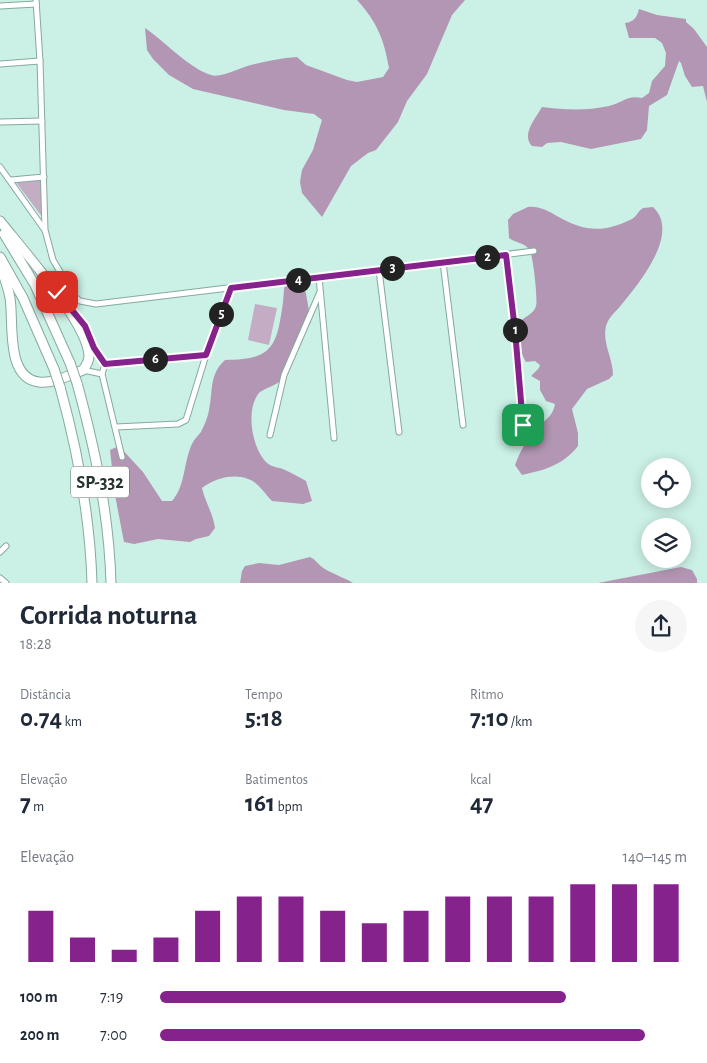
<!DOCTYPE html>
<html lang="pt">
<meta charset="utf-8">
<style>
:root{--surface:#fff;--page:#f6f6f7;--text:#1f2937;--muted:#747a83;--accent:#86228b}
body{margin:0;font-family:"Alegreya Sans",sans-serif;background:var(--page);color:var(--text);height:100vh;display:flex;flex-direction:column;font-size:19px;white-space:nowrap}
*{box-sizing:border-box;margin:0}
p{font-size:16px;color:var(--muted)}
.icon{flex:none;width:28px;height:28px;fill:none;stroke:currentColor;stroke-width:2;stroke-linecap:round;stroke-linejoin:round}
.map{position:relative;height:583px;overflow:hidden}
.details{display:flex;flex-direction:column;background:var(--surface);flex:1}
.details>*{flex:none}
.buttons{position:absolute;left:641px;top:458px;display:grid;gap:10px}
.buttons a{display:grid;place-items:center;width:50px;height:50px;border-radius:50%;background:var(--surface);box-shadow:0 2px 12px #0003;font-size:25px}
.pin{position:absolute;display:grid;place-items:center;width:42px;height:42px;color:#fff;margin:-21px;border-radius:10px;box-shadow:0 2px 8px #0006}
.km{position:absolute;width:25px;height:25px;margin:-12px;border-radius:50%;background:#222;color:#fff;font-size:14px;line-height:25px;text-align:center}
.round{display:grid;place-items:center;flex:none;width:52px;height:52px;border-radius:26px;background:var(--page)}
.headline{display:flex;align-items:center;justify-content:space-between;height:85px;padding:0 20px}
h1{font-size:28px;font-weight:700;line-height:38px}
.figures{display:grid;grid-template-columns:repeat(3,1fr);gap:8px;height:85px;padding:5px 20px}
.figures div{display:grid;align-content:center}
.figures b{font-size:25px;font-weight:700}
.figures small{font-size:14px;font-weight:400}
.figures p{font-size:14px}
.chart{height:140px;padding:10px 20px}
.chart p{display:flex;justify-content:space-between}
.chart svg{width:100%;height:90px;margin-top:5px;stroke:var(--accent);stroke-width:6}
ul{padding:0 20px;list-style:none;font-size:16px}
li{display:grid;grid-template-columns:80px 60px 1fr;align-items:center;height:38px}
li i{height:12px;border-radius:6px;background:var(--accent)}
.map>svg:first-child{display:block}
</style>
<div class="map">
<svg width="707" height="583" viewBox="0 0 707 583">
<rect width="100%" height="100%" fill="#cbf0e6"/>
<g fill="#c4adc4">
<path d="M42,179L43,218L15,181Z"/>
<path d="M255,304L277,308L269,345L248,340Z"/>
</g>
<g fill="#b396b3">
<path d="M357,0H465L452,15L427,74L407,101L398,122L376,150L368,153L351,166L322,217L302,193L300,182L302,170L313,150L322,120L314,114L284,110L193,89L169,75L153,59L147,50L145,28C163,40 190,69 211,75C220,79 243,66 255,64C268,61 282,58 297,57L306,65L347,80L357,82L383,77L389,68C384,39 377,22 357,0Z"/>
<path d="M639,9L657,15L686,19V22L694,29L707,47V102L703,86L692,87L685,76L681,63L679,61L667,95L649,106L647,130L641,139L591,149L561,142L547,143L542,147L532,146C521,134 536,118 542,107C565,110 586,111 609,106C623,103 626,95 642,98L649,93L652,81L665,66L666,53L662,43L655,38H629L625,23C634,22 637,17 639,9Z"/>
<path d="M528,207C539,206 548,211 557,216C584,232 604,233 632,219C637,216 638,211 643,208L653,207C681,233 639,283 622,304C616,312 609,316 606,326C602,343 613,358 613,375L609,379L587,389L572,409L578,433V446C563,465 545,470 522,475L515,465C520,451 528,437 539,426C546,419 553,416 555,404L546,401L540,390V381L531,376L539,368L540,365L535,361L526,362C521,354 512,330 520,322C525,316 534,314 536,306C538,300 533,253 529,249C523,242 515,243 509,238L508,220L513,214Z"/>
<path d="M292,274L303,277L311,322C297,339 287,361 279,382C274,386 263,389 259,393C245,410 252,449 267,463C273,468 279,467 285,470C292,473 299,477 306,481L312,501L303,504L272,501C265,494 258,482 248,479C232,473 214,479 202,488C205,502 213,513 215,528L209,536L196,539L190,542L158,539L134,544L124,542L115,495L110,450L119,446L143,472L162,501H172C186,485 183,463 192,444C194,439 198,436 201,432C204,426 208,417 209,410C213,392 209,374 225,360C273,360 277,346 283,302C285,287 282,286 292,274Z"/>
<path d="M310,557C315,559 318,564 322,567C330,573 343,577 353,583H240L242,571L245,566L259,563L279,565Z"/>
<path d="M681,567L692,570L697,579V583H598Z"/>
</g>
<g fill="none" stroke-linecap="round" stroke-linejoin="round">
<g stroke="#86a9a0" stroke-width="7">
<g id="street">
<path d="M36,0L40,61L45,230L53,260L75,297L80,301L96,304L534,251"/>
<path d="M0,6L36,4"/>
<path d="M0,64L40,61"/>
<path d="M0,122L42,121"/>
<path d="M0,167L44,229"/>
<path d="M11,180L44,177"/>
<path d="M506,255L515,330L523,425"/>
<path d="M443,262L463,425"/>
<path d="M379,270L399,432"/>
<path d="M319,277L334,438"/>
<path d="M71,307L85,325L94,348L105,364"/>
<path d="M105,364L206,355"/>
<path d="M105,364L102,374L122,457"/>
<path d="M83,370L102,374"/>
<path d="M116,427L178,424L186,420L206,355L231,288"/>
<path d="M270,435L284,375L320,292"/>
<path d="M0,552L6,546"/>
<path d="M0,578L6,583"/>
</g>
</g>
<g stroke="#86a9a0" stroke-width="11">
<g id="highway">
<path d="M0,221C22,249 88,323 89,356C89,362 86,366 83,370C70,375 52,384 39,382C5,378 14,322 10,298C8,287 4,276 0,265"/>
<path d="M4,234L35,285L70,363"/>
<path d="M0,257L23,298L54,369"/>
<path d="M77,383C95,449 109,514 111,583"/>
<path d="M60,387C78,452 90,516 92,583"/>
</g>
</g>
<use href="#street" stroke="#fff" stroke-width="5"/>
<use href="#highway" stroke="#fff" stroke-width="9"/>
<g stroke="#86a9a0" stroke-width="11" stroke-linecap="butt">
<g id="highway-bridge">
<path d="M70,363L77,383"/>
<path d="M54,369L60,387"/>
</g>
</g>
<use href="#highway-bridge" stroke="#fff" stroke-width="9"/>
</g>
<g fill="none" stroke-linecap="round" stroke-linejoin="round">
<g stroke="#fff" stroke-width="10">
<path id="route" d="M57,292L85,326L94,348L105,364L206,355L231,288L506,255L515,330L523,425"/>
</g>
<use href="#route" stroke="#86228b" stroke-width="6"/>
</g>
<g text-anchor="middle" stroke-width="5" stroke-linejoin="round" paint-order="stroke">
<rect fill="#fff" stroke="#67716f" stroke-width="1" x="71" y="466.5" width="58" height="31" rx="4"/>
<g font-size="18" font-weight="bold" fill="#263431">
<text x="100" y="488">SP-332</text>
</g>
</g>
</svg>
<div class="buttons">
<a><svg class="icon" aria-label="locate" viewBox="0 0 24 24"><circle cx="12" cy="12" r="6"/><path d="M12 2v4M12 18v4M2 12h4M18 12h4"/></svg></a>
<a><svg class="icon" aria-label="layers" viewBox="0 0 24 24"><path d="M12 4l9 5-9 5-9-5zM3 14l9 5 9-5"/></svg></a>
</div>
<div class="pin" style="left:523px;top:425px;background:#1e9e55"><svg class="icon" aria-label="arrive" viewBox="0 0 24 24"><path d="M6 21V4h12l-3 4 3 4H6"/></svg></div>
<div class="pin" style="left:57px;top:292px;background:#d93025"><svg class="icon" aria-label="check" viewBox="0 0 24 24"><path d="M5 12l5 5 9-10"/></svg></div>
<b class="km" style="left:515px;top:330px">1</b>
<b class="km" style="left:487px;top:257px">2</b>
<b class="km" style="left:392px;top:268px">3</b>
<b class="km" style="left:298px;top:280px">4</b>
<b class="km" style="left:221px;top:314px">5</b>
<b class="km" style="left:155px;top:359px">6</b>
</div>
<section class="details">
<div class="headline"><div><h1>Corrida noturna</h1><p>18:28</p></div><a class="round"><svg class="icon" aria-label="share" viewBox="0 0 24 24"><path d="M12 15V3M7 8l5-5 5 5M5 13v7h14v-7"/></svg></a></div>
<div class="figures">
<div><p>Distância</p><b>0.74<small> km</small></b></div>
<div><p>Tempo</p><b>5:18</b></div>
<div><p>Ritmo</p><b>7:10<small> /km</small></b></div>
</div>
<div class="figures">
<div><p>Elevação</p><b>7<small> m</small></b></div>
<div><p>Batimentos</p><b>161<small> bpm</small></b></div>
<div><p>kcal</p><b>47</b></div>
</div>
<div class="chart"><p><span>Elevação</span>140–145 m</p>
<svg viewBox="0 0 160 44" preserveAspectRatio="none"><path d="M5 44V19M15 44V32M25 44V38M35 44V32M45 44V19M55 44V12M65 44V12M75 44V19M85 44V25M95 44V19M105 44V12M115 44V12M125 44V12M135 44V6M145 44V6M155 44V6"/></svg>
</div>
<ul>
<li><b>100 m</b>7:19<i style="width:77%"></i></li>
<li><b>200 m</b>7:00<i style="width:92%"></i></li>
</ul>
</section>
